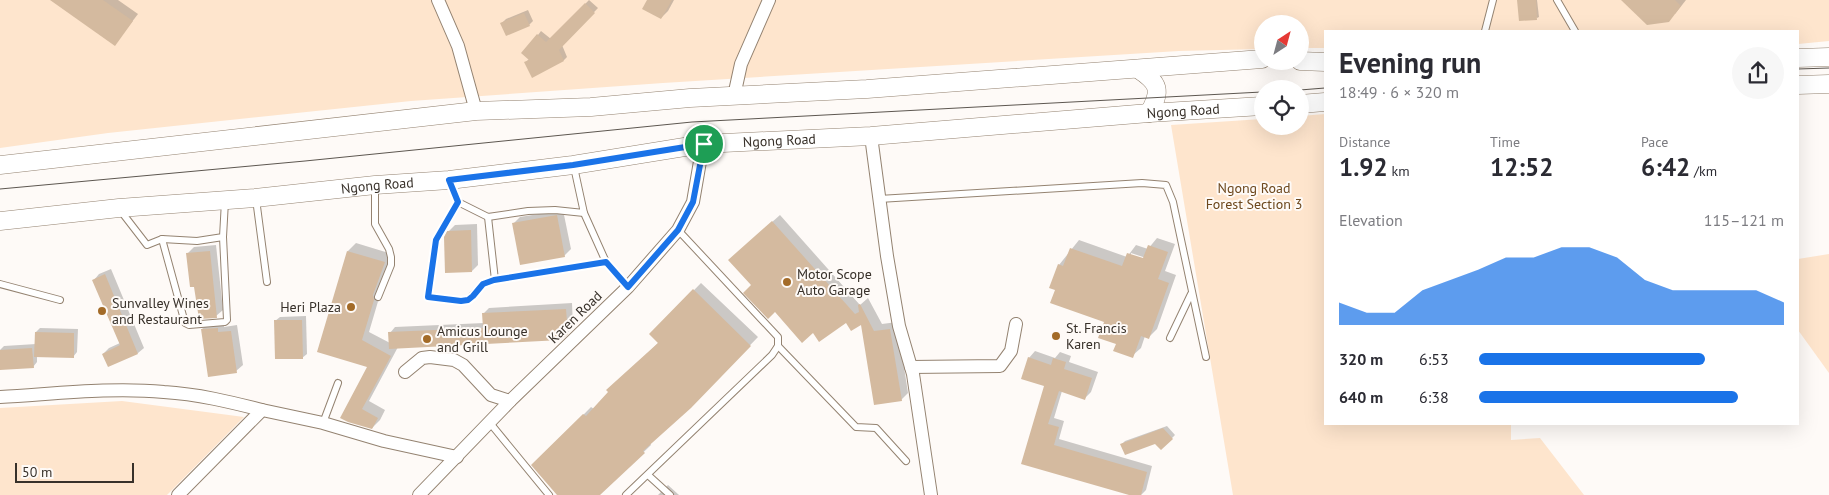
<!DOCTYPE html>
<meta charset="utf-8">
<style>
:root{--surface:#fff;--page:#f7f7f7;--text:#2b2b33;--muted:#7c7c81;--accent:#1a73e8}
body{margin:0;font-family:"PT Sans",sans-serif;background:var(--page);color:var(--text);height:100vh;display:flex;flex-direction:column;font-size:19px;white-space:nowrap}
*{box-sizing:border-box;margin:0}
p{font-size:16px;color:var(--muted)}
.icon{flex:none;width:28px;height:28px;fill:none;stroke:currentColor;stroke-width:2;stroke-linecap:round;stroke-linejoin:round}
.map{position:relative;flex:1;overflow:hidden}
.drawer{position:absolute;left:1324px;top:30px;width:475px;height:395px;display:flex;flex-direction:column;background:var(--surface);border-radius:0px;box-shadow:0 5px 20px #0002}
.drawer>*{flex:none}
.needle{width:32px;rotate:36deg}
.tools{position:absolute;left:1254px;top:15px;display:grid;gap:10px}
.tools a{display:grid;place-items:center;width:55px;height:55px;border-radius:50%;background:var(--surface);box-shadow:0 5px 20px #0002;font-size:25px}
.scale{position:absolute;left:15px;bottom:12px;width:119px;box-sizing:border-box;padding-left:5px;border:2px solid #38312a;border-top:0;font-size:14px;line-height:18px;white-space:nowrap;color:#38312a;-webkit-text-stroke:4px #fefaf7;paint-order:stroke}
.pin{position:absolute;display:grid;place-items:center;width:42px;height:42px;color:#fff;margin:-21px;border:2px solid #fff;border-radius:50%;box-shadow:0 1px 5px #0007}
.round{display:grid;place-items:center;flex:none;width:52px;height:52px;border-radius:26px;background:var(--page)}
.headline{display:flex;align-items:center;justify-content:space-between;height:85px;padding:0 15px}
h1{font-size:28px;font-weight:600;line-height:38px}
.figures{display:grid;grid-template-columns:repeat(3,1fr);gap:8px;height:85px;padding:5px 15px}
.figures div{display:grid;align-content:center}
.figures b{font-size:25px;font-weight:600}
.figures small{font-size:14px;font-weight:400}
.figures p{font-size:14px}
.chart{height:140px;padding:10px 15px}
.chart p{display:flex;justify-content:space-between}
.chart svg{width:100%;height:90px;margin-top:5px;fill:var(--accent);opacity:.7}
ul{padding:0 15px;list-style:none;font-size:16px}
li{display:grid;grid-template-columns:80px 60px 1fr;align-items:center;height:38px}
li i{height:12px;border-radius:6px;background:var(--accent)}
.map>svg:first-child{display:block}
</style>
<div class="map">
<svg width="1829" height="495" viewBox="0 0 1829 495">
<rect width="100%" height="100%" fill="#fefaf7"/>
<g fill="#fee5cd">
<path d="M0,0H1829V41L1798,44V31H1325V48H1300V24H1262V49L1179,51L663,83L411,101L108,133L0,148Z"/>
<path d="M1325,114V424H1511V440L1540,438L1584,495H1233L1171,125L1262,119V126H1300V116Z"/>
<path d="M1829,254V373L1798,330V259Z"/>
<path d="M122,401L244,417L167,495H0V408Z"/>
</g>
<g fill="#0003" fill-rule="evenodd">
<path d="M52,0H118L138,14L115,44Z"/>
<path d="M589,0L598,8L562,45L567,57L564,60L526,62L529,59L538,35L541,31L551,39Z"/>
<path d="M648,0H674L668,11L661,18Z"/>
<path d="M1518,0H1537L1539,17L1537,18Z"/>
<path d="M1622,0H1686L1675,14Z"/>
<path d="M528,10L533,21L529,25L502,23L506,19Z"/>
<path d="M563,210L571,249L564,256L513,224L520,217Z"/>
<path d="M780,215L860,305L868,298L882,324L897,322L908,393L901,400L862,323L847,321L813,331L752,285L737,253Z"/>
<path d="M477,224L478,265L472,271L448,232L455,225Z"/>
<path d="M1157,238L1175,244L1165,271L1176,275L1157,329L1149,337L1145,336L1141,348L1132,356L1117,343L1105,321L1056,289L1059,265L1079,240L1127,257L1136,245L1148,249ZM1131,253L1149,259V262L1131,255Z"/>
<path d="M356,243L392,254L369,332L390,343V333L395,327L484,323L483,314L489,308L572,303L573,327L561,339L398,347L369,401L385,410L380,420L372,428L349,421L369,367L319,351L348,251Z"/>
<path d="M216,245L223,310L216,316L188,253L194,247Z"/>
<path d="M111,269L144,348L138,353L103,354L109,348L120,343L94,280L99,274Z"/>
<path d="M701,283L758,337L690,407L650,443L651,445L599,495H559L533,466L591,407L594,409L659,342L651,334Z"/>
<path d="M306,316L307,354L302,358L275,321L280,317Z"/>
<path d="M224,322V327L237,325L243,365L236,371L202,329L208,323Z"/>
<path d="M40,328L78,329L77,352L73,357L37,356V362L33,367L0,358V350L4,346L36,344V332Z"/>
<path d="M1035,351L1055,358L1060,352L1071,356L1069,362L1098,372L1091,392L1085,398L1062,391L1054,418L1064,421L1059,439L1152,466L1146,490L1141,495H1134L1022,463L1046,386L1029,358Z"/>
<path d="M1167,426L1175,435L1161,449L1155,442L1122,444L1125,441Z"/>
<path d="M668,485L679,495H658Z"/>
</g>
<g fill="#d4ba9f">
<path d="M50,0H103L133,21L115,46Z"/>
<path d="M647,0H672L661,19L642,9Z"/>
<path d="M1517,0H1536L1537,20L1519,21Z"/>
<path d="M1621,0H1675L1681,6L1669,22L1647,25Z"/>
<path d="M585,3L595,13L559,50L564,61L532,78L524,62L529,60L521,53L537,34L546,42Z"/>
<path d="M524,13L530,26L506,36L500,23Z"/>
<path d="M557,215L565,257L520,265L512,223Z"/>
<path d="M772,221L855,314L859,312L858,305L860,304L874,331L890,329L902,401L874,405L861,325L851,331L846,323L819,342L813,333L802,343L775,312L768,319L743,293L751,285L728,260Z"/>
<path d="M471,230L472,272L445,273L444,237L447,231Z"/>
<path d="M1148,245L1168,252L1158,279L1169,283L1149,339L1141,336L1133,358L1113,351L1116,344L1098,338L1104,322L1050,303L1055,290L1049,288L1058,264L1063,266L1070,248L1122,266L1127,253L1143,258Z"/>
<path d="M210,251L217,318L199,319L194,287H190L186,253Z"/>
<path d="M347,251L385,262L373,295L374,300L362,340L391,356L362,409L378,418L372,429L348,422L340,418L367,367L317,352Z"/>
<path d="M105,274L138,354L108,367L102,354L120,345L92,280Z"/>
<path d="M693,289L751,346L691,408L643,451L645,453L600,495H557L531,465L583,414L586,416L608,392L606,390L658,343L649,334Z"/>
<path d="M566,309L568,334L561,340L389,349L388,332L483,328L482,313Z"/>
<path d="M274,320H302L303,359H275Z"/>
<path d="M218,328V332L231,331L237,373L208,377L201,329Z"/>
<path d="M35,332L74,333V358L34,357Z"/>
<path d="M32,348L34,368L0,370V350Z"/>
<path d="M1028,357L1051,365L1053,358L1066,362L1064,369L1092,378L1085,400L1059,391L1048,424L1059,427L1054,445L1147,472L1141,495H1129L1021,464L1044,386L1021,379Z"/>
<path d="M1163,428L1173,439L1161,450L1155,444L1125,455L1120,444Z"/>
</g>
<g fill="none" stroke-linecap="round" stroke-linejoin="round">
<g stroke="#948371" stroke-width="8">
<g id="service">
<path d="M1557,0L1575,31"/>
<path d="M1485,31L1493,0"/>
<path d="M449,181L458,202L488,217L528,211L555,210L584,213L574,167"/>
<path d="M375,186V224L389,249L391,257V265L378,297"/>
<path d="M256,199L267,282"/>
<path d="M879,199L1142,183L1166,185L1173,202L1206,357"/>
<path d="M458,202L436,240L428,297L461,301L468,300L483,284L495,280L606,262"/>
<path d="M120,210L147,245L162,239L197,241L223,237L225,201"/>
<path d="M584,213L606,262L628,287"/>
<path d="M488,217L495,280"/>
<path d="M162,239L185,323L189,325L225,322L227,320L223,237"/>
<path d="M0,284L60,300"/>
<path d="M1170,338L1191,294"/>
<path d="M778,346L856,427L876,428L906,461"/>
<path d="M323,423L338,383"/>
<path d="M490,423L549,495"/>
<path d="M648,475L670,495"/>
<path d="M626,495L772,355L778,346V337L678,230"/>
</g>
</g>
<g stroke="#948371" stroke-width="14">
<g id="minor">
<path d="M438,0L458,46L476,111"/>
<path d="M734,96L741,64L769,0"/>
<path d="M871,136L887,256L899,326L913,374L931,495"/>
<path d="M911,367L1000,366L1011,351L1016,324"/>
<path d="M405,372L422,358L430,357L454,360L463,365L491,395L510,401"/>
<path d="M0,397C55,394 110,387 164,392C198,394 230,402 262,410"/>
<path d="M178,495L262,410L323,423L384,441L457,457"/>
<path d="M419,495L510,401L628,287L678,230L693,202L703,144"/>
</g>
</g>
<g stroke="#948371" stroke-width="19">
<g id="secondary">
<path d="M1798,58L1829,57"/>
<path d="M1300,61L1325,62"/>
<path d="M1138,69C1159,83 1162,90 1149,113"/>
<path d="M1798,85L1829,84"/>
<path d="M1300,104L1325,102"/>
<path d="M0,165L476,111L591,107L690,98L867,89L1262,59"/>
<path id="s1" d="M0,221L119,208L255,198L375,185L449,180L573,165L703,144L871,136L1149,113L1262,106"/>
</g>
</g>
<use href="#service" stroke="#fff" stroke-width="6"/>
<use href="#minor" stroke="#fff" stroke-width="12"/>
<use href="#secondary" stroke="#fff" stroke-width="18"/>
<g stroke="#5d5750" stroke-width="1">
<path d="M1798,69L1829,68"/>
<path d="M1300,90L1325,88"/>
<path d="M0,189L305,161L692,122L1262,92"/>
</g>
</g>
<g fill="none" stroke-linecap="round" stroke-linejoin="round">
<g stroke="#fff" stroke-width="10">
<path id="route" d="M704,144L693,202L678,230L628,287L606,262L494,280L483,284L473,296L468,300L461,301L428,297L436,240L458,202L449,180L573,165Z"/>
</g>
<use href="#route" stroke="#1a73e8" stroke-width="6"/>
</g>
<g fill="#a36b28" stroke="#fefaf7" stroke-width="2">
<circle cx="787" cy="282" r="5"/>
<circle cx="351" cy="307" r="5"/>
<circle cx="102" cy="311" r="5"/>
<circle cx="1056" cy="336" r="5"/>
<circle cx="427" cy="339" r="5"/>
</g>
<g text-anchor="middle" stroke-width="4" stroke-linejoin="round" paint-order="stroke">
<g font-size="14" fill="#38312a" stroke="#fefaf7">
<text dy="5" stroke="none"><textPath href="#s1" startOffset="1189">Ngong Road</textPath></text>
<text dy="5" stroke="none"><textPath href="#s1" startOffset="784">Ngong Road</textPath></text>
<text dy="5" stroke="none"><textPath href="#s1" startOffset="379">Ngong Road</textPath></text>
<text transform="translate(575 317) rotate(-44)" y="5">Karen Road</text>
</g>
<g font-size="14" fill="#6d481d" stroke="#fefaf7">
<text x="1254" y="193">Ngong Road<tspan x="1254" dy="16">Forest Section 3</tspan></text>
</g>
<g font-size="14" fill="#38312a" stroke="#fefaf7" text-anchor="start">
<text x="797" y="279">Motor Scope<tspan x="797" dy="16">Auto Garage</tspan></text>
<text x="112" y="308">Sunvalley Wines<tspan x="112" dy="16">and Restaurant</tspan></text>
<text x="341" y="312" text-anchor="end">Heri Plaza</text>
<text x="1066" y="333">St. Francis<tspan x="1066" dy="16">Karen</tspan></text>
<text x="437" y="336">Amicus Lounge<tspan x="437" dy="16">and Grill</tspan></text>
</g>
</g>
</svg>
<div class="tools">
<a><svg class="needle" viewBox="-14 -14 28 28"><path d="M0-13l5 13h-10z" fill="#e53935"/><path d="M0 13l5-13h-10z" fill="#7c7c81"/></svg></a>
<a><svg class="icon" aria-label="locate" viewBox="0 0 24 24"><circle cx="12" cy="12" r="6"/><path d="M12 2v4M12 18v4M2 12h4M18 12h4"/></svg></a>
</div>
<div class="scale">50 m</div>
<div class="pin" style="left:704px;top:144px;background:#1e9e55"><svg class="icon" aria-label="arrive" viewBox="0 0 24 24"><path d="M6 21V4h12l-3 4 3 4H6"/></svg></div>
<section class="drawer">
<div class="headline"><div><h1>Evening run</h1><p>18:49 · 6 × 320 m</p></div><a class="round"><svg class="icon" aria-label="share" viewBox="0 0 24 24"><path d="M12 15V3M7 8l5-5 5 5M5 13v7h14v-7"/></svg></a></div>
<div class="figures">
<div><p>Distance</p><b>1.92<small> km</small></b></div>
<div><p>Time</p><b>12:52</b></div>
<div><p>Pace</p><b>6:42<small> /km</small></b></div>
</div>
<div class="chart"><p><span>Elevation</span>115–121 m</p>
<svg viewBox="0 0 160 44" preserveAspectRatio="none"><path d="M0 44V33L10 38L20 38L30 27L40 22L50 17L60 11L70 11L80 6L90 6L100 11L110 22L120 27L130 27L140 27L150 27L160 33V44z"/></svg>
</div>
<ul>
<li><b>320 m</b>6:53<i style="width:74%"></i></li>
<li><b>640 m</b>6:38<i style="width:85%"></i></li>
</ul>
</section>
</div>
